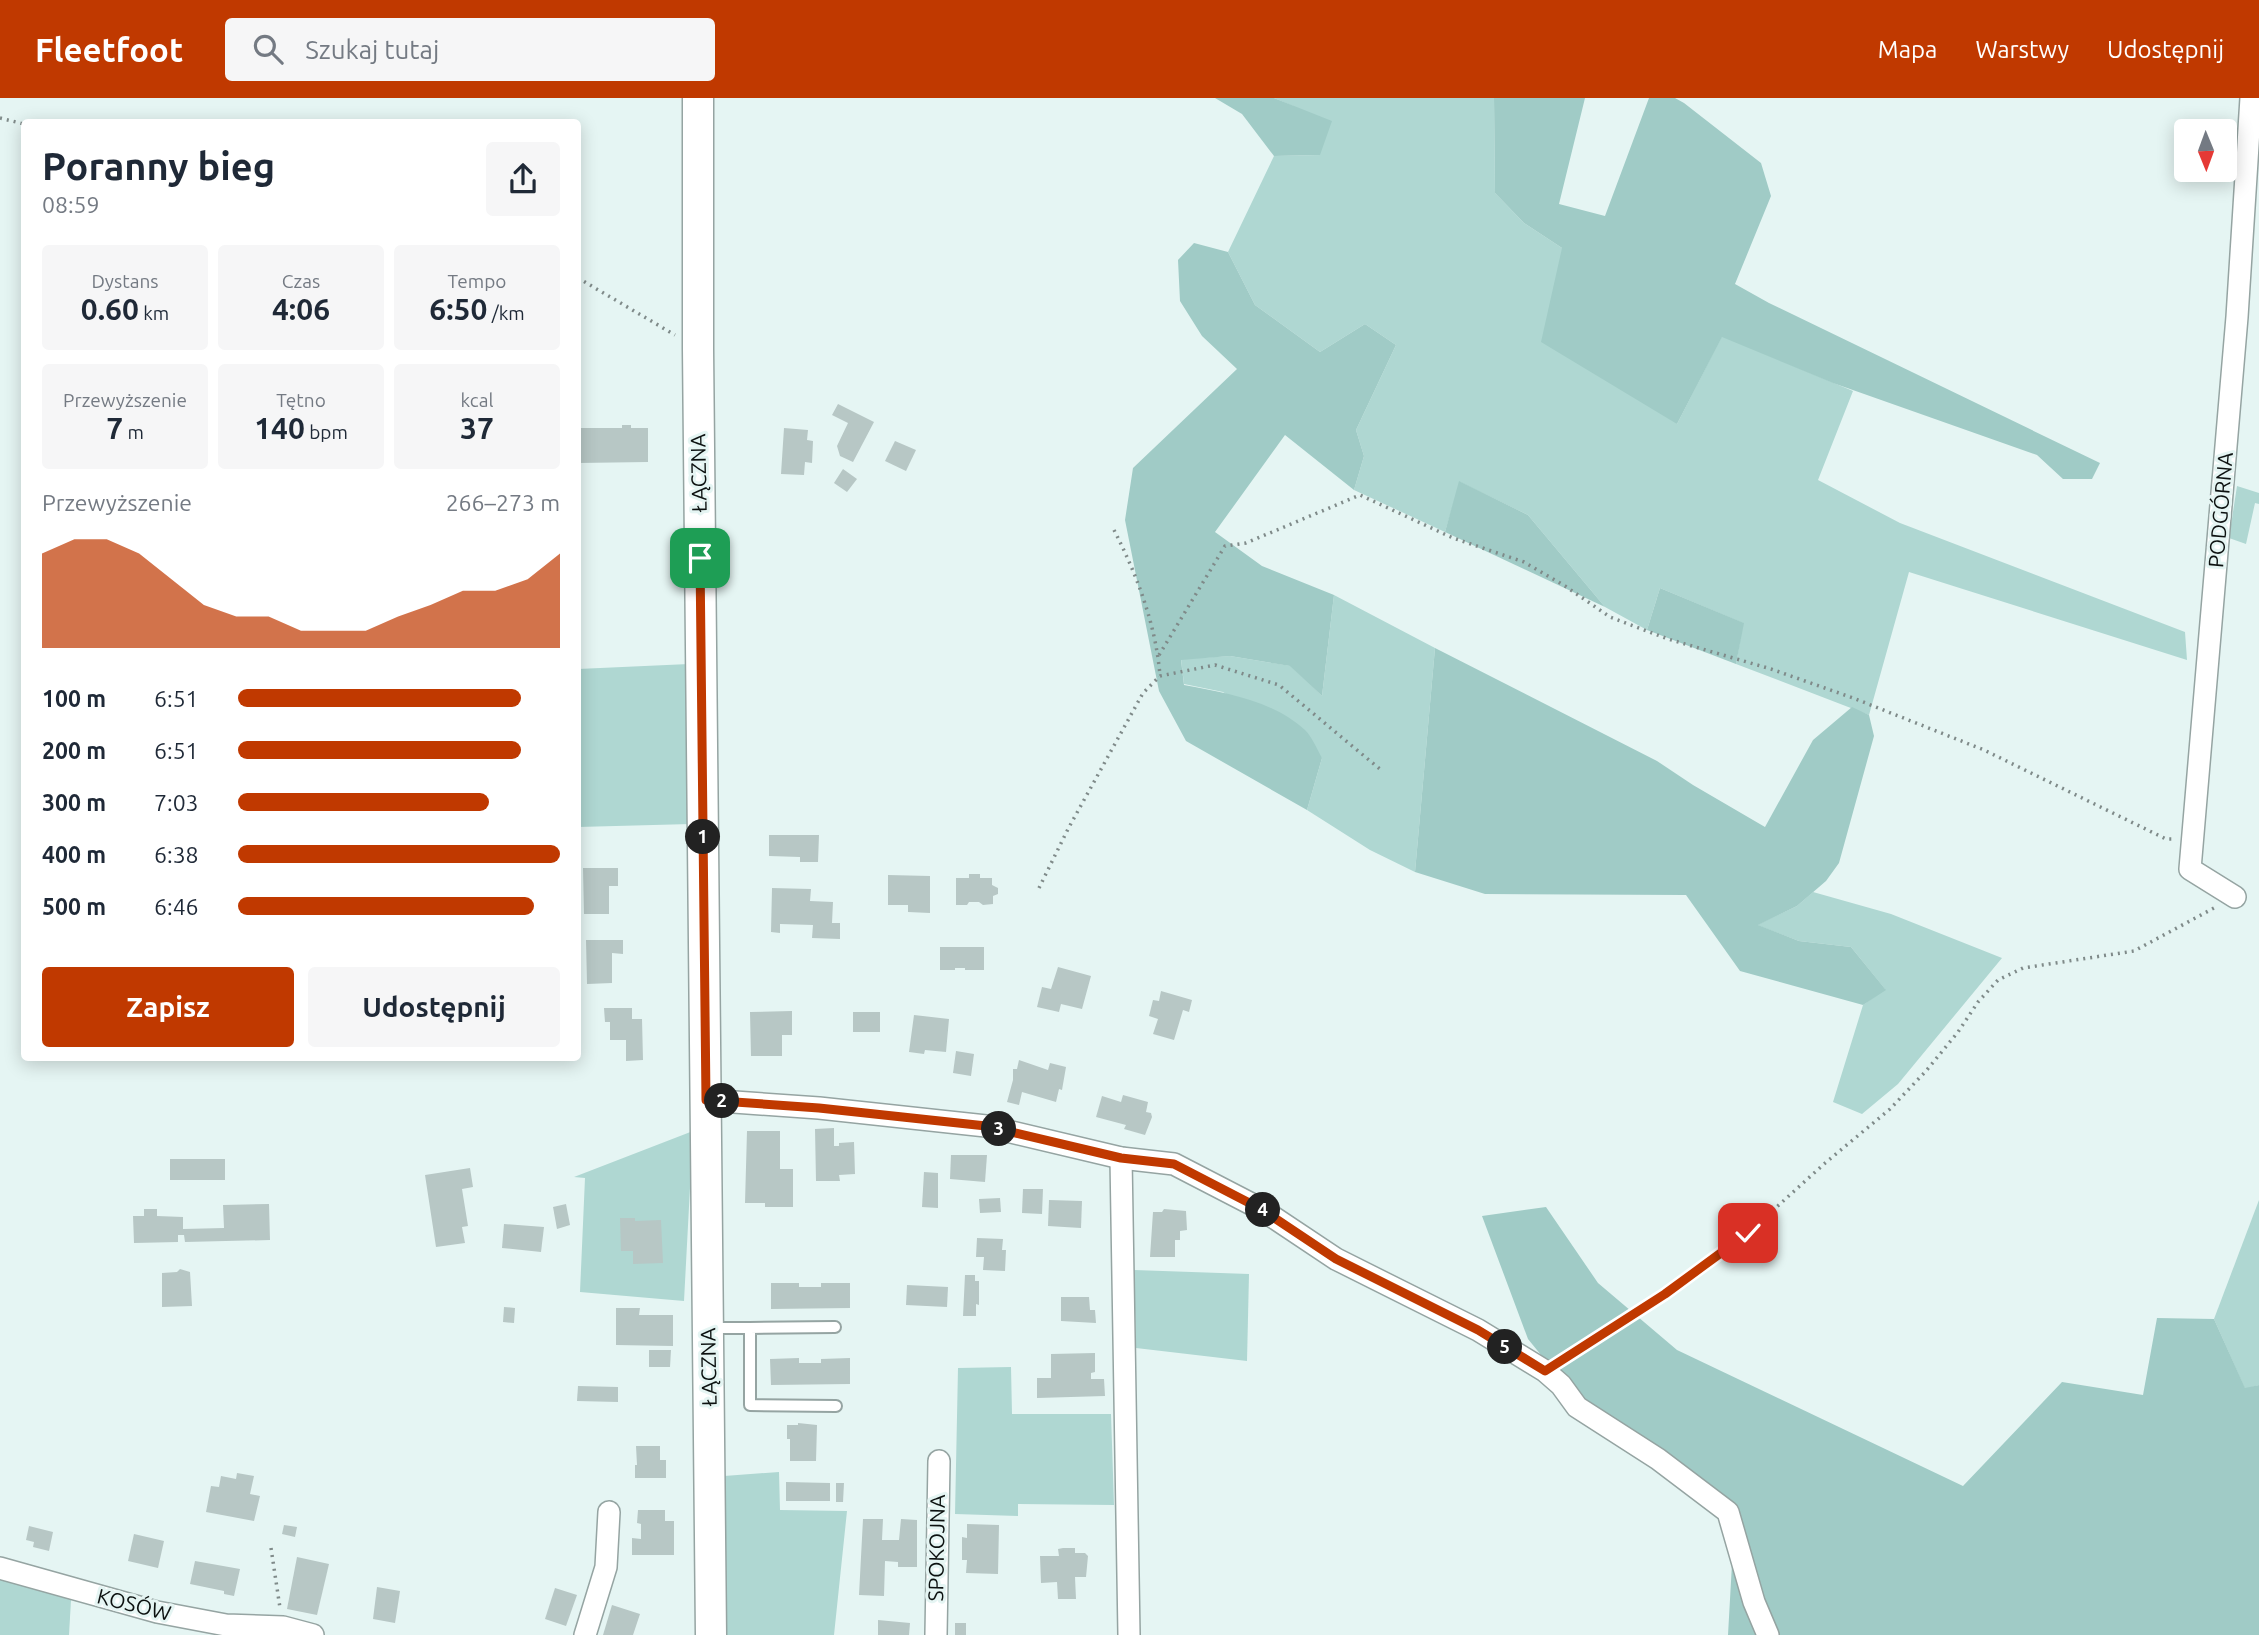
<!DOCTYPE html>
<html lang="pl">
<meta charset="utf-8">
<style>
:root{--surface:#fff;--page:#f6f6f7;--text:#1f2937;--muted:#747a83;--accent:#c03900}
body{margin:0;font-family:Ubuntu,sans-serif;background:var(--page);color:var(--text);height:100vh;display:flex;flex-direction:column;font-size:26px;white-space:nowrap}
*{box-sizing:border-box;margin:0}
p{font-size:23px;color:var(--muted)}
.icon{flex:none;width:38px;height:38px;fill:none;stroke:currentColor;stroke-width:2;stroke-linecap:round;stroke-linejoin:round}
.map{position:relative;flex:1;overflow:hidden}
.sheet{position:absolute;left:21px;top:21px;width:560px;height:942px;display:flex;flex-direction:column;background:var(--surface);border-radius:7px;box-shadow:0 4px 18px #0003}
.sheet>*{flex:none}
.needle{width:46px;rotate:179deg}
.buttons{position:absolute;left:2174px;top:21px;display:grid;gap:14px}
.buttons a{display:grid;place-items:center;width:63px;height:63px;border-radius:7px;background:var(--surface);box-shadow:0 4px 18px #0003;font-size:35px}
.pin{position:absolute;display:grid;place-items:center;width:60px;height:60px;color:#fff;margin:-30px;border-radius:14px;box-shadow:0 4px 10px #0006}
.km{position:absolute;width:35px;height:35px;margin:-18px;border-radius:50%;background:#222;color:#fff;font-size:19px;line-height:35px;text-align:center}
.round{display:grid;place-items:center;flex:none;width:74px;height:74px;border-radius:7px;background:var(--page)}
.head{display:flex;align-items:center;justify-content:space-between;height:119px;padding:0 21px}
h1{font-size:38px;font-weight:600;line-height:52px}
.stats{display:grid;grid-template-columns:repeat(3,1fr);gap:10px;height:119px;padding:7px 21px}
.stats div{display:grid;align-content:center;border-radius:7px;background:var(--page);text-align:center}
.stats b{font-size:30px;font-weight:600}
.stats small{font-size:19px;font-weight:400}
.stats p{font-size:19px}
.chart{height:196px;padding:14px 21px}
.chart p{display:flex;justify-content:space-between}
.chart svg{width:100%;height:126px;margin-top:7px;fill:var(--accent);opacity:.7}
.action{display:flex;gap:14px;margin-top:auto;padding:14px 21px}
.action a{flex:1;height:80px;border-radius:7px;background:var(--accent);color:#fff;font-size:28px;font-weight:600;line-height:80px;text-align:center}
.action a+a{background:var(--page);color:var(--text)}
ul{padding:0 21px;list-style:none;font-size:23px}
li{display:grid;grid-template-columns:112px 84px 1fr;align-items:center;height:52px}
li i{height:18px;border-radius:9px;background:var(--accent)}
header{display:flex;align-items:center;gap:42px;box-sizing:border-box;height:98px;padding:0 35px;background:var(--accent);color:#fff}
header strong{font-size:33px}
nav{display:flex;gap:38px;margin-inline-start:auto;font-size:24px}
.search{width:490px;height:63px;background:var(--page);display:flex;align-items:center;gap:18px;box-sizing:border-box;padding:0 24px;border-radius:7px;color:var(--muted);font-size:26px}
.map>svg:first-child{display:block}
</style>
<header>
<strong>Fleetfoot</strong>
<div class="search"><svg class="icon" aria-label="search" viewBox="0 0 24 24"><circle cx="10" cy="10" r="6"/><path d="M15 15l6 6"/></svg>Szukaj tutaj</div>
<nav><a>Mapa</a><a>Warstwy</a><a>Udostępnij</a></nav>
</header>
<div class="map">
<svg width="2259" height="1537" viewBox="0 0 2259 1537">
<rect width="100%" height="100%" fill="#e5f5f3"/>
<g fill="#afd7d2">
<path d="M1274,0H1494L1495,95L1524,125L1562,150L1677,326L1722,238L1853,293L1818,382L1900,425L2185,534L2187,562L1909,474L1869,617L1736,566L1743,525L1660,490L1647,532L1605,509L1528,417L1460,384L1445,434L1354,392L1364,358L1356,332L1396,247L1365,226L1320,254L1255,207L1228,154L1274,58L1320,57L1293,8Z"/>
<path d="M2237,388L2259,395V406L2255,405L2246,446L2229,440Z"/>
<path d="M1334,497L1435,550L1415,774L1370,752L1307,712L1322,660L1223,594L1184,586L1181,561L1230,558L1291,568L1322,598Z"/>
<path d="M689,566L691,726L578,729V571Z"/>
<path d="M1813,794L1891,816L2002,860L1898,986L1862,1016L1833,1004L1863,907L1885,891L1851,849L1799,843L1757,827L1797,808Z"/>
<path d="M693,1033L684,1203L580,1194L585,1080L574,1079Z"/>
<path d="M2259,1102V1287L2245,1291L2214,1221Z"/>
<path d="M1134,1172L1249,1176L1247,1263L1136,1250Z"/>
<path d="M1011,1269L1012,1316H1111L1114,1407L1018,1406V1418L955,1416L958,1270Z"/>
<path d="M779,1374L780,1412L847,1413L834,1537H724V1378Z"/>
<path d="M0,1469L62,1484L71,1502L69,1537H0Z"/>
</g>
<g fill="#a0cbc6">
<path d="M1215,0H1274L1332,23L1320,57L1274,58L1242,16Z"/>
<path d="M1494,0H1585L1559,106L1605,118L1649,0H1675L1684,5L1761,65L1771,98L1735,186L1769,205L2100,365L2092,381H2063L2037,357L1833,285L1722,239L1677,326L1541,244L1562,150L1524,125L1495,95Z"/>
<path d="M1194,145L1228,154L1255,207L1320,254L1365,226L1396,247L1356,332L1364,358L1354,392L1285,337L1215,434L1262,468L1334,497L1322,598L1290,568L1230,558L1181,562L1184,587C1226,595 1272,602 1305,632C1312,639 1317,651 1322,660L1307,712L1186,643L1159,593L1125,422L1133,370L1237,271L1202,238L1180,203L1178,162Z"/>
<path d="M1459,383L1528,417L1605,509L1445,434Z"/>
<path d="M1660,490L1744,525L1736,566L1647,532Z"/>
<path d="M1435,550L1657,663L1693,687L1765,729L1813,642L1852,609L1869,617L1874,638L1839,765L1826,783L1797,808L1758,827L1799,843L1851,849L1886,892L1863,907L1740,873L1686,797L1485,796L1415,774Z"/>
<path d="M1546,1109L1598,1185L1677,1252L1963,1388L2062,1284L2143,1297L2157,1220L2214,1221L2245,1290L2259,1287V1537H1728L1735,1412L1606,1337L1528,1241L1482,1118Z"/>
</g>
<g fill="#b7c7c5">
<path d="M838,306L874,324L853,364L840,358L837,348L848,325L832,317Z"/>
<path d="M622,327H631V330H648V364L578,365V330H622Z"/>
<path d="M784,330L808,332L807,342L813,343L812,365L805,364L804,377L781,376Z"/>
<path d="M895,343L916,352L906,373L885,363Z"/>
<path d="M843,371L857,381L847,394L834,385Z"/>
<path d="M769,737H819L818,764H800V759L769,758Z"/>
<path d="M583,770H618V788H609V816H584Z"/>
<path d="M969,776H980V780H992V787L998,790V796L993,798V806L983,807L979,804H969L967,807H956V780H969Z"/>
<path d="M888,777L930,778V815L908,814V807H888Z"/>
<path d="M772,790L811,791L810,803L833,804L832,825H840V841L812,840L813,827L780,826V835L771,834Z"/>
<path d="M586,842H623V856L612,855V885L587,886Z"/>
<path d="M940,849H984V872H965V870H955V872H940Z"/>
<path d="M1058,869L1091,878L1082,911L1061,906L1059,914L1037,909L1042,889L1051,891Z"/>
<path d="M1161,893L1192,902L1189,914L1183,912L1174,942L1153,936L1158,921L1149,918L1153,902L1159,903Z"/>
<path d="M604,910H632V921H642L643,962L626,963V942H610V924H605Z"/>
<path d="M792,913V937H782V958H751L750,914Z"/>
<rect x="853" y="914" width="27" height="20"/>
<path d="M914,917L949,921L946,954L925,952L924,956L909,954Z"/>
<path d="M956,953L974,956L971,978L953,975Z"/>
<path d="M1019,962L1048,972L1050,965L1066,969L1062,992L1059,991L1056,1004L1022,994L1019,1007L1007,1004L1013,982V971H1017Z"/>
<path d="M1123,997L1148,1004L1146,1014L1151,1015L1152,1019L1145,1037L1124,1031L1126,1027L1096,1019L1102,998L1121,1004Z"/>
<path d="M834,1030V1048H839V1045L854,1044L855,1076L839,1077L840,1083H816L815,1031Z"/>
<path d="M747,1033H780V1071H793V1109H765V1105H745Z"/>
<path d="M951,1057H987L985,1084L950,1081Z"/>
<rect x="170" y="1061" width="55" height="21"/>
<path d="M470,1070L473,1089L462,1091L468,1128L462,1129L465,1145L436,1149L425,1077Z"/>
<path d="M924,1074L938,1075V1110L922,1109Z"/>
<path d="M1023,1091H1043L1042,1116L1022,1115Z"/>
<path d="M1000,1100L1001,1114L980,1115L979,1101Z"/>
<path d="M1049,1102L1082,1103L1081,1130L1048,1128Z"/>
<path d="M269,1106L270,1142L185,1144L184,1137H178V1144L134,1145L133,1118H144V1111H157V1118L183,1119V1131L224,1130L223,1107Z"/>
<path d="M566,1106L570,1127L557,1131L553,1109Z"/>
<path d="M1164,1111L1186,1113L1187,1132L1180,1133V1142H1175V1159H1150L1153,1114H1162Z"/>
<path d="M620,1120H635V1123L661,1122L663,1165L633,1166V1153H621Z"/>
<path d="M504,1126L544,1129L541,1154L502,1150Z"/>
<path d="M977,1140L1003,1141L1002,1152H1006L1005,1173L983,1172L984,1159H976Z"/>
<path d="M180,1171L190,1174L192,1208L162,1209V1175L177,1174Z"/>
<path d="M965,1177H975V1183H979V1207L976,1206V1218H963Z"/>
<path d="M771,1185H799V1189H821V1185H850V1210L771,1211Z"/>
<path d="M907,1187L948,1189L947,1209L906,1207Z"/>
<path d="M1061,1199H1089L1090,1212H1095L1096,1225L1061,1223Z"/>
<path d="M504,1209L515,1210L514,1225L503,1224Z"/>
<path d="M616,1210H640L639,1217H673V1248L616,1247Z"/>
<path d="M649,1252H671L670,1269H649Z"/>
<path d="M1095,1255V1274L1091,1275V1281H1104L1105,1298L1037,1300V1280H1051V1256Z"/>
<path d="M799,1260V1265H821V1261L850,1260V1286L771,1287L770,1261Z"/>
<path d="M578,1288L618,1289V1304L577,1303Z"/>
<path d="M798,1325L817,1327L816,1363H790V1341H787V1327H798Z"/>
<path d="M636,1348H660V1362H666V1380H635V1367H637Z"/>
<path d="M237,1375L254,1378L250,1396L260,1398L254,1423L206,1414L211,1388L219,1389L221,1378L236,1381Z"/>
<path d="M786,1384L830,1385V1403H786Z"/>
<path d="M836,1385H844L843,1404H836Z"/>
<path d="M638,1412H665V1423H674V1457H632V1440L641,1441V1426L637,1425Z"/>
<path d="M863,1421H883L882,1442H899L901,1421L917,1422V1469H898V1464L885,1463L884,1498L859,1497Z"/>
<path d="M967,1426L999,1427L998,1476L966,1475L967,1462H962V1439L967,1440Z"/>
<path d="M284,1427L297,1429L295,1439L282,1436Z"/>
<path d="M29,1428L53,1434L49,1453L33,1449L34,1444L26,1442Z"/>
<path d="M134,1436L164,1443L158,1470L128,1463Z"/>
<path d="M1063,1450H1075V1455H1085L1088,1458L1086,1479H1075L1076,1501H1058L1057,1484L1041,1485L1040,1458H1059L1058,1451Z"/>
<path d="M297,1459L329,1466L317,1517L287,1511Z"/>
<path d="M195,1463L240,1471L234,1498L224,1496V1493L190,1486Z"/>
<path d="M377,1489L400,1493L395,1525L373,1521Z"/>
<path d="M555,1490L577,1497L566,1528L545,1521Z"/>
<path d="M612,1507L640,1516L633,1537H603Z"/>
<path d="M878,1522L910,1525L909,1537H878Z"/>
<rect x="955" y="1525" width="11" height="12"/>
</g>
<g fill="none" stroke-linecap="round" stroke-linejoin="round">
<g stroke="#95a4a2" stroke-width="14">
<g id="lane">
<path d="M835,1229L750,1230V1307L836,1308"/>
<path d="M711,1230H750"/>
</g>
</g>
<g stroke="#95a4a2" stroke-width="24">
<g id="street">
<path d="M2235,799L2190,771L2237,219L2251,0"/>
<path d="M706,1002L819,1010L986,1028L1121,1060L1174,1066L1261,1111L1336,1161L1478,1232L1545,1273L1561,1287L1577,1309L1658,1361L1728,1414L1754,1504L1768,1537"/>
<path d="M1121,1060L1129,1537"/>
<path d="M0,1470L157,1514L226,1527L283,1529L313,1537"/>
<path d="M585,1537L606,1469L609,1414"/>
<path d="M936,1537L939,1363"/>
</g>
</g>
<g stroke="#95a4a2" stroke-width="33">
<path id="secondary" d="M698,0V251L711,1537"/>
</g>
<g stroke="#7f8a89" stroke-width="3.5" stroke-dasharray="2 5" stroke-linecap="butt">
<path d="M0,20L24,26"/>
<path d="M578,180L675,237"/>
<path d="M1114,432C1137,477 1156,527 1160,578"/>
<path d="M1159,557L1225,448L1246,445L1360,397L1453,440L1524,464L1565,488L1610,519L1668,541L1771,571L1853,600L1984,652L2166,741H2173"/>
<path d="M1039,790L1068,731L1143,595L1160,578L1215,567L1279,587L1381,672"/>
<path d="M1561,1262L1665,1196L1748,1135L1824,1066L1890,1011L1926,973L1958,934L1978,904L1998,882L2023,870L2134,853L2214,810"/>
<path d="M271,1450L280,1510"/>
</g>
<use href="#lane" stroke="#fff" stroke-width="10"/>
<use href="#street" stroke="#fff" stroke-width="21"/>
<use href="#secondary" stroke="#fff" stroke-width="30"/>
</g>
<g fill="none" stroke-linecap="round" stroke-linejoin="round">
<g stroke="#fff" stroke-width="14">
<path id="route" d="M700,460L706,1002L819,1010L986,1028L1121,1060L1174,1066L1261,1111L1336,1161L1478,1232L1545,1273L1665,1196L1748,1135"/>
</g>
<use href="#route" stroke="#c03900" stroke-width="9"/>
</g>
<g text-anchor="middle" stroke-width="6" stroke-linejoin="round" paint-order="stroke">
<g font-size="21" fill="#0c1110" stroke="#e5f5f3">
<text transform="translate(699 375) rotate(-91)" y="7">ŁĄCZNA</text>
<text transform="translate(2221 412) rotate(-85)" y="7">PODGÓRNA</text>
<text transform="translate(709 1269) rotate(-91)" y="7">ŁĄCZNA</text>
<text transform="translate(937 1450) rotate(-89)" y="7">SPOKOJNA</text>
<text transform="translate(134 1507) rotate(14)" y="7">KOSÓW</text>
</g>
</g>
</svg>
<div class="buttons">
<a><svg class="needle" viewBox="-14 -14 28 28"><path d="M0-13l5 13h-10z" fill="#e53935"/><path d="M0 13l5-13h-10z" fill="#747a83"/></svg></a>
</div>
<div class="pin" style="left:700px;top:460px;background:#1e9e55"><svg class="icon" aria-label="arrive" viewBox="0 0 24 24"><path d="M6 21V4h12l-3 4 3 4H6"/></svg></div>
<div class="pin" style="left:1748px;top:1135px;background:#d93025"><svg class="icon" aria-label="check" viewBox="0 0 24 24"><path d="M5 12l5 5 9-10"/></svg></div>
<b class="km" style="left:703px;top:739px">1</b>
<b class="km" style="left:722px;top:1003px">2</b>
<b class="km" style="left:999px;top:1031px">3</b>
<b class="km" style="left:1263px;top:1112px">4</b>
<b class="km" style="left:1505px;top:1249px">5</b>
<section class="sheet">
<div class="head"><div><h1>Poranny bieg</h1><p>08:59</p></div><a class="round"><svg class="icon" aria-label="share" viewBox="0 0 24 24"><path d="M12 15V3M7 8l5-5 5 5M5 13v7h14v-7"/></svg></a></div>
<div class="stats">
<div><p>Dystans</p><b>0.60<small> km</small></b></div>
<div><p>Czas</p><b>4:06</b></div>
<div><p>Tempo</p><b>6:50<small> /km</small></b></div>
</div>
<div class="stats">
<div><p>Przewyższenie</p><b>7<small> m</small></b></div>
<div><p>Tętno</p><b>140<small> bpm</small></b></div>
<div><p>kcal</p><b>37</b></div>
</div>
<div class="chart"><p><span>Przewyższenie</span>266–273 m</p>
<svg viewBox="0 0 160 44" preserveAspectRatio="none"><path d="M0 44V11L10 6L20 6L30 11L40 20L50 29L60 33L70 33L80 38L90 38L100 38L110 33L120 29L130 24L140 24L150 20L160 11V44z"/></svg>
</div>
<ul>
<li><b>100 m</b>6:51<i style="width:88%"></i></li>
<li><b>200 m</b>6:51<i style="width:88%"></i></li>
<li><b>300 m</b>7:03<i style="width:78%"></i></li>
<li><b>400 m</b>6:38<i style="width:100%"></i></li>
<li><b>500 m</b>6:46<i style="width:92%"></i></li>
</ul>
<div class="action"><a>Zapisz</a><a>Udostępnij</a></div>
</section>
</div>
